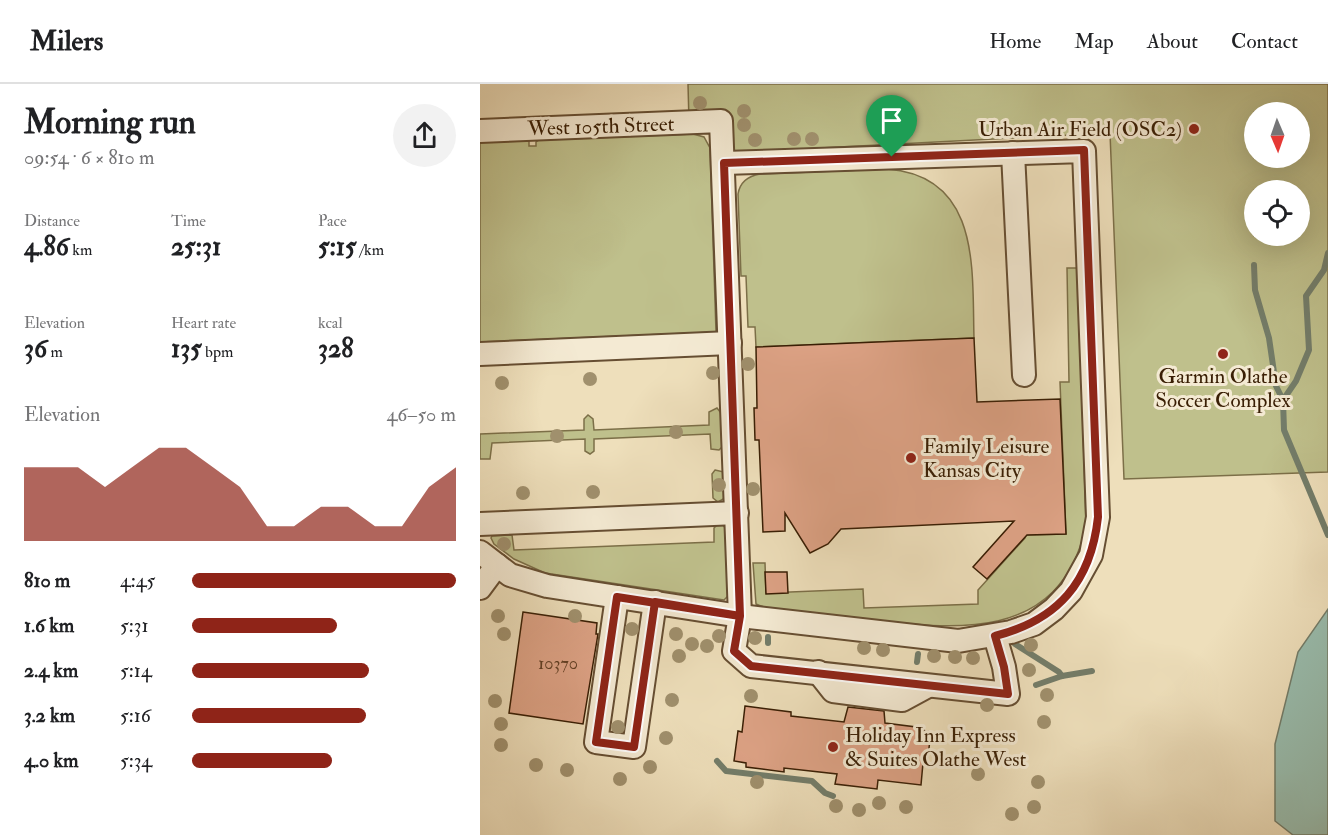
<!DOCTYPE html>
<meta charset="utf-8">
<style>
:root{--surface:#fff;--page:#f2f2f2;--text:#202124;--muted:#757577;--line:#e0e0e0;--accent:#8f2418}
body{margin:0;font-family:"IM FELL Double Pica",serif;background:var(--page);color:var(--text);height:100vh;display:flex;flex-direction:column;font-size:22px;white-space:nowrap}
*{box-sizing:border-box;margin:0}
p{font-size:20px;color:var(--muted)}
.icon{flex:none;width:33px;height:33px;fill:none;stroke:currentColor;stroke-width:2;stroke-linecap:round;stroke-linejoin:round}
.map{position:relative;flex:1;overflow:hidden}
.side{display:flex;flex-direction:column;background:var(--surface);width:480px}
.side>*{flex:none}
.needle{width:39px;rotate:178deg}
.tools{position:absolute;left:764px;top:18px;display:grid;gap:12px}
.tools a{display:grid;place-items:center;width:66px;height:66px;border-radius:50%;background:var(--surface);box-shadow:0 6px 24px #0002;font-size:30px}
.pin{position:absolute;display:grid;place-items:center;width:51px;height:51px;color:#fff;margin:-62px -26px;border-radius:50% 50% 50% 0;rotate:-45deg;box-shadow:0 0 6px #0007}
.pin .icon{rotate:45deg}
.round{display:grid;place-items:center;flex:none;width:63px;height:63px;border-radius:32px;background:var(--page)}
.headline{display:flex;align-items:center;justify-content:space-between;height:102px;padding:0 24px}
h1{font-size:33px;font-weight:800;line-height:45px}
.metrics{display:grid;grid-template-columns:repeat(3,1fr);gap:9px;height:102px;padding:6px 24px}
.metrics div{display:grid;align-content:center}
.metrics b{font-size:26px;font-weight:800}
.metrics small{font-size:16px;font-weight:400}
.metrics p{font-size:16px}
.chart{height:168px;padding:12px 24px}
.chart p{display:flex;justify-content:space-between}
.chart svg{width:100%;height:108px;margin-top:6px;fill:var(--accent);opacity:.7}
ul{padding:0 24px;list-style:none;font-size:20px}
li{display:grid;grid-template-columns:96px 72px 1fr;align-items:center;height:45px}
li i{height:15px;border-radius:8px;background:var(--accent)}
header{display:flex;align-items:center;gap:36px;box-sizing:border-box;height:84px;padding:0 30px;background:var(--surface);border-bottom:2px solid var(--line)}
header strong{font-size:28px}
nav{display:flex;gap:33px;margin-inline-start:auto;font-size:21px}
main{display:flex;flex:1;min-height:0}
.map>svg:first-child{display:block}
</style>
<header>
<strong>Milers</strong>
<nav><a>Home</a><a>Map</a><a>About</a><a>Contact</a></nav>
</header>
<main>
<section class="side">
<div class="headline"><div><h1>Morning run</h1><p>09:54 · 6 × 810 m</p></div><a class="round"><svg class="icon" aria-label="share" viewBox="0 0 24 24"><path d="M12 15V3M7 8l5-5 5 5M5 13v7h14v-7"/></svg></a></div>
<div class="metrics">
<div><p>Distance</p><b>4.86<small> km</small></b></div>
<div><p>Time</p><b>25:31</b></div>
<div><p>Pace</p><b>5:15<small> /km</small></b></div>
</div>
<div class="metrics">
<div><p>Elevation</p><b>36<small> m</small></b></div>
<div><p>Heart rate</p><b>135<small> bpm</small></b></div>
<div><p>kcal</p><b>328</b></div>
</div>
<div class="chart"><p><span>Elevation</span>46–50 m</p>
<svg viewBox="0 0 160 44" preserveAspectRatio="none"><path d="M0 44V14L10 14L20 14L30 22L40 14L50 6L60 6L70 14L80 22L90 38L100 38L110 30L120 30L130 38L140 38L150 22L160 14V44z"/></svg>
</div>
<ul>
<li><b>810 m</b>4:45<i style="width:100%"></i></li>
<li><b>1.6 km</b>5:31<i style="width:55%"></i></li>
<li><b>2.4 km</b>5:14<i style="width:67%"></i></li>
<li><b>3.2 km</b>5:16<i style="width:66%"></i></li>
<li><b>4.0 km</b>5:34<i style="width:53%"></i></li>
</ul>
</section>
<div class="map">
<svg width="848" height="751" viewBox="0 0 848 751">
<rect width="100%" height="100%" fill="#eedfbb"/>
<filter id="stains"><feTurbulence type="fractalNoise" baseFrequency=".00333" numOctaves="4"/><feColorMatrix values="0 0 0 0 .2 0 0 0 0 .09 0 0 0 0 .02 0 0 0 .5 -.17"/></filter>
<radialGradient id="worn" r=".72"><stop offset=".6" stop-color="#630" stop-opacity="0"/><stop offset="1" stop-color="#630" stop-opacity=".3"/></radialGradient>
<g fill="#bfc08c" stroke="#7c6f48" stroke-width="1.5" fill-rule="evenodd">
<path d="M208,0H848V388L644,395L630,49L243,69L241,37L209,38ZM774,28H819V74H774ZM774,106H819V152H774Z"/>
<path d="M213,50L224,53L230,64L236,248L0,258V58L45,57H49V62H56V58L59,56Z"/>
<path d="M407,85C501,92 492,185 494,254L276,263L275,243H268L266,192H261L258,110C260,98 268,92 280,90Z"/>
<path d="M587,184H598L606,442C579,564 466,545 370,533C346,530 296,529 276,520L273,479H285L286,509L383,505L384,524L498,520V506L545,454V451L586,450L580,298H589Z"/>
<path d="M237,324L241,329L243,362L239,366L231,365L230,350L114,355V367L110,370L105,367V355L12,359L10,375H0V350L104,346V335L108,331L113,335L114,346L229,341V328Z"/>
<path d="M235,386L244,388L245,414L238,418L233,414L232,390Z"/>
<path d="M237,441H243L246,445L249,511L244,516L65,489L34,475L14,460L11,454L12,452L32,451L34,466L234,458V444Z"/>
</g>
<path fill="#99bdae" stroke="#737d6a" stroke-width="1.5" d="M848,525V751H813L795,737V660L818,568Z"/>
<g fill="none" stroke-linecap="round" stroke-linejoin="round">
<g stroke="#737d6a" stroke-width="6">
<path d="M774,181L775,206L789,254L796,302L803,316L804,346L848,451"/>
<path d="M803,316L816,297L829,266L826,212L844,186L848,169"/>
<path d="M288,559V553"/>
<path d="M535,560L579,588L582,592"/>
<path d="M437,578L438,570"/>
<path d="M556,601L582,592L612,587"/>
<path d="M237,677L246,687L332,697L345,709L353,712"/>
</g>
</g>
<g fill="#dda285" stroke="#391e04" stroke-width="1.5">
<path d="M494,254L497,318L580,315L586,450L547,451L507,495L493,483L534,437L361,445L348,460L330,469L305,429V447L283,448L279,356H275L274,324H277L276,263Z"/>
<path d="M285,488H307L308,509L286,510Z"/>
<path d="M43,528L117,539L116,550H118L103,640L29,629Z"/>
<path d="M265,622L311,628V632L364,638L368,623L404,627L405,639L444,644V647L451,648L447,680L443,679L441,701L398,696L397,705L355,700L357,690L304,684V688L266,683V679L254,677L258,647L262,648Z"/>
</g>
<g fill="none" stroke-linecap="round" stroke-linejoin="round">
<g stroke="#664e32" stroke-width="26">
<g id="minor">
<path d="M0,47L241,37L260,532L254,567L271,582L528,610L524,583L515,552"/>
<path d="M533,69L544,291"/>
<path d="M0,270L250,259"/>
<path d="M0,440L257,429"/>
<path d="M0,468L30,491L67,502L260,532L478,557L531,548L554,540L574,525L591,507L611,471L618,433L604,67L244,79"/>
<path d="M0,504L17,481"/>
<path d="M137,513L116,658L154,663L175,518"/>
<path d="M338,588L353,607L422,616L446,603"/>
</g>
</g>
<use href="#minor" stroke="#f4ead3" stroke-width="22"/>
</g>
<g fill="#a0906d">
<circle cx="220" cy="19" r="7"/>
<circle cx="264" cy="27" r="7"/>
<circle cx="264" cy="41" r="7"/>
<circle cx="314" cy="55" r="7"/>
<circle cx="332" cy="55" r="7"/>
<circle cx="275" cy="56" r="7"/>
<circle cx="268" cy="280" r="7"/>
<circle cx="233" cy="289" r="7"/>
<circle cx="110" cy="295" r="7"/>
<circle cx="22" cy="299" r="7"/>
<circle cx="196" cy="348" r="7"/>
<circle cx="77" cy="352" r="7"/>
<circle cx="239" cy="401" r="7"/>
<circle cx="273" cy="405" r="7"/>
<circle cx="113" cy="408" r="7"/>
<circle cx="43" cy="409" r="7"/>
<circle cx="24" cy="460" r="7"/>
<circle cx="18" cy="532" r="7"/>
<circle cx="95" cy="532" r="7"/>
<circle cx="152" cy="545" r="7"/>
<circle cx="24" cy="550" r="7"/>
<circle cx="196" cy="550" r="7"/>
<circle cx="239" cy="552" r="7"/>
<circle cx="275" cy="554" r="7"/>
<circle cx="212" cy="560" r="7"/>
<circle cx="551" cy="561" r="7"/>
<circle cx="227" cy="562" r="7"/>
<circle cx="384" cy="564" r="7"/>
<circle cx="403" cy="566" r="7"/>
<circle cx="199" cy="572" r="7"/>
<circle cx="454" cy="572" r="7"/>
<circle cx="475" cy="573" r="7"/>
<circle cx="493" cy="574" r="7"/>
<circle cx="549" cy="586" r="7"/>
<circle cx="567" cy="611" r="7"/>
<circle cx="271" cy="612" r="7"/>
<circle cx="192" cy="616" r="7"/>
<circle cx="15" cy="617" r="7"/>
<circle cx="507" cy="621" r="7"/>
<circle cx="564" cy="638" r="7"/>
<circle cx="21" cy="640" r="7"/>
<circle cx="138" cy="643" r="7"/>
<circle cx="186" cy="654" r="7"/>
<circle cx="21" cy="661" r="7"/>
<circle cx="56" cy="681" r="7"/>
<circle cx="170" cy="683" r="7"/>
<circle cx="87" cy="686" r="7"/>
<circle cx="498" cy="690" r="7"/>
<circle cx="140" cy="695" r="7"/>
<circle cx="277" cy="698" r="7"/>
<circle cx="558" cy="698" r="7"/>
<circle cx="399" cy="719" r="7"/>
<circle cx="356" cy="722" r="7"/>
<circle cx="426" cy="723" r="7"/>
<circle cx="554" cy="723" r="7"/>
<circle cx="379" cy="726" r="7"/>
<circle cx="532" cy="730" r="7"/>
</g>
<g fill="none" stroke-linecap="round" stroke-linejoin="round">
<g stroke="#fff" stroke-width="12">
<path id="route" d="M412,73L244,79L260,532L137,513L116,658L154,663L175,518L260,532L254,567L271,582L528,610L524,583L515,552C578,536 611,498 618,433L604,66L412,73"/>
</g>
<use href="#route" stroke="#8f2418" stroke-width="8"/>
</g>
<g fill="#8f2418" stroke="#f4ead3" stroke-width="2">
<circle cx="714" cy="45" r="6"/>
<circle cx="743" cy="270" r="6"/>
<circle cx="431" cy="374" r="6"/>
<circle cx="353" cy="663" r="6"/>
</g>
<g text-anchor="middle" stroke-width="6" stroke-linejoin="round" paint-order="stroke">
<g font-size="18" fill="#623f24">
<text x="78" y="585">10370</text>
</g>
<g font-size="21" fill="#391e04" stroke="#f4ead3">
<text transform="translate(121 42) rotate(-2)" y="7">West 105th Street</text>
</g>
<g font-size="21" fill="#391e04" stroke="#f4ead3" text-anchor="start">
<text x="702" y="52" text-anchor="end">Urban Air Field (OSC2)</text>
<text x="743" y="299" text-anchor="middle">Garmin Olathe<tspan x="743" dy="24">Soccer Complex</tspan></text>
<text x="443" y="369">Family Leisure<tspan x="443" dy="24">Kansas City</tspan></text>
<text x="365" y="658">Holiday Inn Express<tspan x="365" dy="24">&amp; Suites Olathe West</tspan></text>
</g>
</g>
<rect width="100%" height="100%" filter="url(#stains)"/>
<rect width="100%" height="100%" fill="url(#worn)"/>
</svg>
<div class="tools">
<a><svg class="needle" viewBox="-14 -14 28 28"><path d="M0-13l5 13h-10z" fill="#e53935"/><path d="M0 13l5-13h-10z" fill="#757577"/></svg></a>
<a><svg class="icon" aria-label="locate" viewBox="0 0 24 24"><circle cx="12" cy="12" r="6"/><path d="M12 2v4M12 18v4M2 12h4M18 12h4"/></svg></a>
</div>
<div class="pin" style="left:412px;top:73px;background:#1e9e55"><svg class="icon" aria-label="arrive" viewBox="0 0 24 24"><path d="M6 21V4h12l-3 4 3 4H6"/></svg></div>
</div>
</main>
